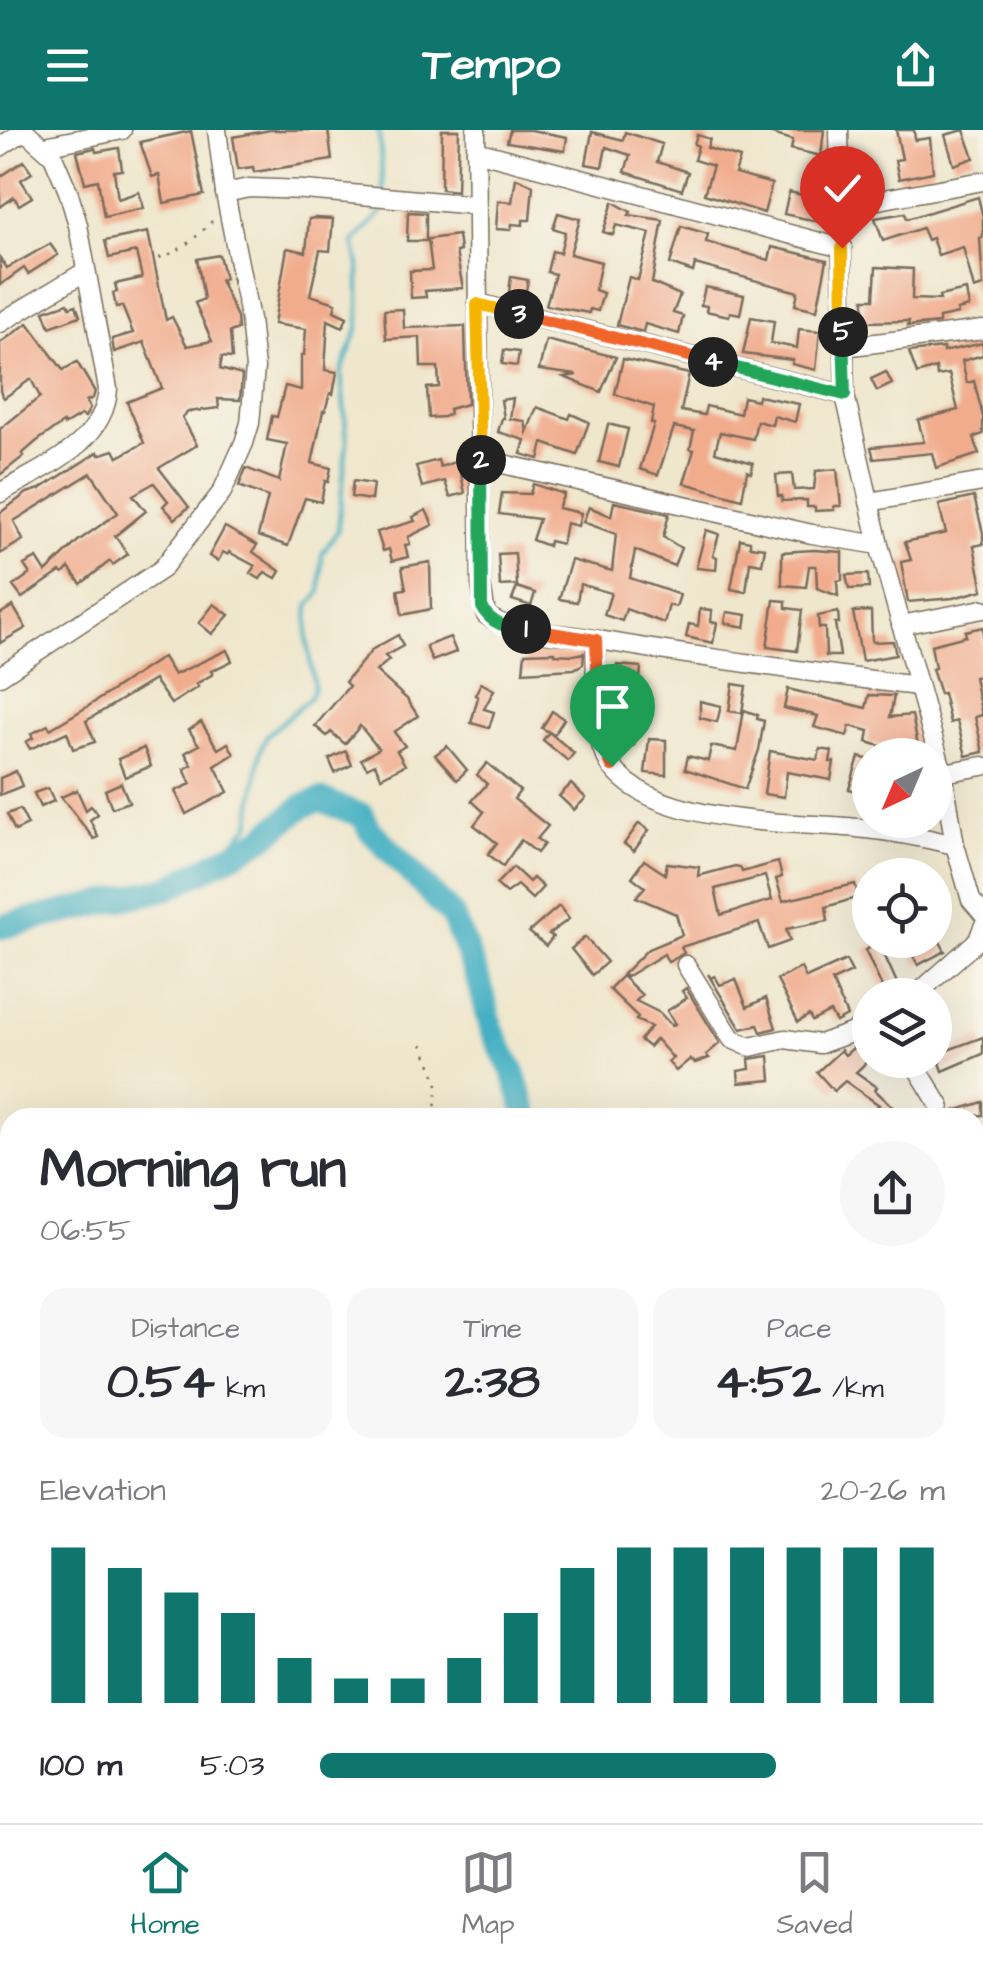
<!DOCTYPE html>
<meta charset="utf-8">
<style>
:root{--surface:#fff;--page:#f7f7f7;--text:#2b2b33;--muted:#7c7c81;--line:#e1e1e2;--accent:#0f766e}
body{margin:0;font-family:"Architects Daughter",sans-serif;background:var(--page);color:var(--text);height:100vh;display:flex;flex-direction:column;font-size:38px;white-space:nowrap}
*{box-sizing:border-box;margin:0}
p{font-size:32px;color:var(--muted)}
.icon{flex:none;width:55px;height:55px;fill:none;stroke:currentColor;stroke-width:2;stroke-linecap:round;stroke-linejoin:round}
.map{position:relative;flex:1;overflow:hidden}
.panel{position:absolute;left:0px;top:978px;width:985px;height:718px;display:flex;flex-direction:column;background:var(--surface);border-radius:30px 30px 0 0;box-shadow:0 10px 40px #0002}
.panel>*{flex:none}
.needle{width:65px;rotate:224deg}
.buttons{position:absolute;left:852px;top:608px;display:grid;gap:20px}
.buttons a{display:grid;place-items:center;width:100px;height:100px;border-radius:50%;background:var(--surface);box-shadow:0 10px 40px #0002;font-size:50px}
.pin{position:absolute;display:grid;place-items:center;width:85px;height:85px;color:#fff;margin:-102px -42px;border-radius:50% 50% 50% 0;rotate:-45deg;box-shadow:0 0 10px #0007}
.pin .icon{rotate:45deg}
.km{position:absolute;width:50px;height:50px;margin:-25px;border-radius:50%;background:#222;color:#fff;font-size:28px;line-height:50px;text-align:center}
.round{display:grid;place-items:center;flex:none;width:105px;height:105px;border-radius:52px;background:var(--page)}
.head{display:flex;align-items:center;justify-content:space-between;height:170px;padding:0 40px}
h1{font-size:55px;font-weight:700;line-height:75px}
.stats{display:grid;grid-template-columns:repeat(3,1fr);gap:15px;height:170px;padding:10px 40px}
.stats div{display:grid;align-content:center;border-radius:25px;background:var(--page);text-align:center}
.stats b{font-size:50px;font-weight:700}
.stats small{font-size:28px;font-weight:400}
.stats p{font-size:28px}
.chart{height:280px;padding:20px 40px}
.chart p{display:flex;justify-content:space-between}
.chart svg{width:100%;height:180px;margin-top:10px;stroke:var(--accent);stroke-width:6}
ul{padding:0 40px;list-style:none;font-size:32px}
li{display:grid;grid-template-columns:160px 120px 1fr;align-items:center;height:75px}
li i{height:25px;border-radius:12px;background:var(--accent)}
header{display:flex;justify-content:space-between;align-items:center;height:130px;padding:0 40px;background:var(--accent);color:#fff;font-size:45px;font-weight:700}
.tab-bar{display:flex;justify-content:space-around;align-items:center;height:140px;border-top:2px solid var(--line);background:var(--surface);font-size:28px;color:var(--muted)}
.tab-bar a{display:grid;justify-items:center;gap:5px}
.tab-bar .active{color:var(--accent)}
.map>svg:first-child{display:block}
</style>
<header><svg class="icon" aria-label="menu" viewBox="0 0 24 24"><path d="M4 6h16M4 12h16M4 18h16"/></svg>Tempo<svg class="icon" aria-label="share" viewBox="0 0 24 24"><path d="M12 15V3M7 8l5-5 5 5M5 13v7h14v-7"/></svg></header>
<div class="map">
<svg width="983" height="1693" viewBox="0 0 983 1693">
<rect width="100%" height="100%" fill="#f7f3e8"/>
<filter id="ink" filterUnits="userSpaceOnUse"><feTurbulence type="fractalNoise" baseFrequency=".01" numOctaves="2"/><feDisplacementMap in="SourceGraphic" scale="20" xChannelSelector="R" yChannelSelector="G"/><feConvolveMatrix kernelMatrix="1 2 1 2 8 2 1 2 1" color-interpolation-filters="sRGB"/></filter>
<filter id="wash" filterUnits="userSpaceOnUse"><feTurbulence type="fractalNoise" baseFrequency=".0048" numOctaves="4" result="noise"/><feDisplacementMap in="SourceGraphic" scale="40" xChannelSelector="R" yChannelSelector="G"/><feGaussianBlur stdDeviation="2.25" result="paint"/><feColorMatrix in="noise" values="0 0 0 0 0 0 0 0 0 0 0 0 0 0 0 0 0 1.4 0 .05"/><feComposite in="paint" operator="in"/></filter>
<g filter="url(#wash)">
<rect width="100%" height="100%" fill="#efe7cd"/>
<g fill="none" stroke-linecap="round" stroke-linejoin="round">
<g stroke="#45b0c3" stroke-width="4">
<path d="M379,0L383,60"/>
<path d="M211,736L250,695L260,622L267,605L310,568L314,557L307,509L309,476L320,463L322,424L338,400L347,311L341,243L359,196V135L354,112L383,81"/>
</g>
<g stroke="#45b0c3" stroke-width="25">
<path d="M0,797L168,758L262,709L303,676L321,670L363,686L370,700L452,785L480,854L492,900L514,944L528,988"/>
<path d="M975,1078H983"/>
</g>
</g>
<g id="blocks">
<g fill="#f1ac8d" fill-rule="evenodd">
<path d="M270,0H328L332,30L254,42L253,37L238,39L233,7Z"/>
<path d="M442,0H459L457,61L441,59Z"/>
<path d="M510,0H531L567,7L565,21L507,12Z"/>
<path d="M769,0H824L821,26L791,19L793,10L769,3Z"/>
<path d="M896,0H914L915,10L930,8L933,42L899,49L895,30L902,29Z"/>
<path d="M964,0L974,28L954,35L945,5Z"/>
<path d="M191,1L204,65L164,73L159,45L152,47L140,12Z"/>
<path d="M592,2L623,10L625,2L662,14L657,32L688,42L682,60L625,42L630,25L606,17L602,37L586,34Z"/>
<path d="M697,5L710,9L707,18L740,28L735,44L772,54L764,83L704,64L713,36L694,30L698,16L694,14Z"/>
<path d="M95,18L96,22L119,18L122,40L114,41L118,69L139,62L144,78L104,87L98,50L85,53L77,22Z"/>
<path d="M24,31L32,43L21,50L32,67L19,75L14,67L0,77V47Z"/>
<path d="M516,48L533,55L530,90H523V95L512,94L511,100L496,99L498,71L512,72Z"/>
<path d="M789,62L821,69L816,91L784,84Z"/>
<path d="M978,67L983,87V107L980,108L983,156L974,159L963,117L938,125L932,108L927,110L922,98L883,111L875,88L905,83L907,89Z"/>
<path d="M613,72L631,82L629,85L663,90L652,153L680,165L673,183L683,186L679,204L645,194L643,202L617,195L629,147L638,150L650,103L616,95L613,105L603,102Z"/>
<path d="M408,82L426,83V111H407Z"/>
<path d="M558,83L580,89L570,124L601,132L595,160L603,163L598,181L590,179L589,183L546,175L555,144L547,142L552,121L560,123L565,102L553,98Z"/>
<path d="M314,88L333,89L330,121L320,120L310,165L336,173L334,181L347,187L343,197L328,190L325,240L337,242L333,264L330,263L325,281H323L312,333L331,338L328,352L325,351L321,372L305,368L288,416L258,406L268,367L239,356L246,338L279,351L287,314L267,310L272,286L277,287L285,256L301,260V225H304L306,199L274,194L287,118L306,122L309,89Z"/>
<path d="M681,96L708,104L706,112L769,130L772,117L827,130L817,180L795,175L798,162L695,134L693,142L670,134Z"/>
<path d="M148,102L166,190L172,187L187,216L212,211L195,173L204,169L197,129L219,125L225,149L220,150L237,187L238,199L230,202L232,228L222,227L220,239L242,245L240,270L218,269L219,278L188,282L182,287L197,315L159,338L189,377L175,389L163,376L168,371L154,353L133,365L146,381L115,406L128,424L113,435L110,431L81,454L69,438L63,444L60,442L22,468L13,456L30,444L24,435L37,428L46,442L78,411L118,383L91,343L14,391L23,410L0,424V383L27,363L40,359L98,322L99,325L114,320L118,327L144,313L127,272L162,258L144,212L114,222L112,209L133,203L122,176L116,177L113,163L117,162L115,154L142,148L136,122L109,128L105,111Z"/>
<path d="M458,105L460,121L456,122L463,158L425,161L426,167L411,168L410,141L432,140L428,109Z"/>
<path d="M50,114L58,125L28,144L24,138L0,155V128L7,138Z"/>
<path d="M876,137L913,139L912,169L940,170L939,166L966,160L969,177L957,180L958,184L939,188V193L908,196L909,191L864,192V169H874Z"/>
<path d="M511,147L528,150L525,165L509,162Z"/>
<path d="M705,157L744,165L740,184L730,182L729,186L706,181L707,176L701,175Z"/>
<path d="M68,173L70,177L76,175L80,186L50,197L44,181Z"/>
<path d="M403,179L404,198L465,196L467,274L449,279L450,284L443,287L429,288L427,258L439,257L438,237H421L420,207L386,209L384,180Z"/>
<path d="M751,187L774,191L771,213L797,218L799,199L820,201L816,240L792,234L793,230L743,224Z"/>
<path d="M28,193L63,240L77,232L95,262L93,268L86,271L90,278L85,287L81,285L64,295L63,293L37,311L22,324L24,326L0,345V299L40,267L31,249L4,268L0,261V213Z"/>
<path d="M546,210L616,227L601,262L564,247L577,245L539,240Z"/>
<path d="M983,213V225L962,231L967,253L974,251L983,287V304L974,307L979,324L936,338L932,323L874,329L871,317L924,312L918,290L958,280L949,244L937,246L936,238L917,244L909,222L943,218V222Z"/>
<path d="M504,220L519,222L517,236L502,234Z"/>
<path d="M623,229L689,244L681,281L704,285L706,276L740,284L743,267L757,270L758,266L799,274L795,292L774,286L772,295L757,291L753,309L720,302L715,322L753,333L751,343L747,341L742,369L684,353L694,320L690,319L694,301L674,297L658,345L640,339L654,294L651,293L654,277L615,264Z"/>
<path d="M886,242L892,254L877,261L871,249Z"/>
<path d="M513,268L510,289L525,291L527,302L537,277L569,289L571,284L589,292L577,325L543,313L539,329L521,324L525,310L498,302L502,288H504L501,270Z"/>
<path d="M608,294L628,299L619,337L599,332Z"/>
<path d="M438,330L440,337L458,331L465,363L450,367L445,351L422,357L416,336Z"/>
<path d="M837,339L841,376H834V380L815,381V377H807V370L782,371V366H778L776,345L792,344L794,360L814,359L816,341Z"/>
<path d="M353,351L373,354L371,370L351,367Z"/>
<path d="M533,354L564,364L558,378L581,383L578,396L566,393L562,414L549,411L548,416L532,410L539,389L499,384L502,363L530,364Z"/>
<path d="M974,367L983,403V414L974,416L983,460L953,468L908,472L901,432L911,430L905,412L946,403L939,375Z"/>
<path d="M614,372L669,384L663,407L681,418L674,436L635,420L630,448L680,465L676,477L669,475L664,493L626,479L622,491L604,485L611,463L580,454L577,472L559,469L571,430L612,441L616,404L583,392L589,377L611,386Z"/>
<path d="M426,380L433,395L408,407L410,414L405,415L408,427L392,431L389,419L383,421L377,402L415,391L413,387Z"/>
<path d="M225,397L257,415L253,422L280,441L276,448L265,442L260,449L250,443L255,436L229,422L228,425L223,422L218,431L209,426Z"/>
<path d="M706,400L719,404L713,426L717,427L716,440L696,438Z"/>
<path d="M740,409L750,411V416L765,418L762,434L750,432L746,462L731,459Z"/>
<path d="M814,420L842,422V450L837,451L838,466L817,458L816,436H809L806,457L782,455V422Z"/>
<path d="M515,423L517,455L500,456L498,424Z"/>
<path d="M430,432L431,479L402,485L398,460L406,459L402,437Z"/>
<path d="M868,444L869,458L849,459L846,445Z"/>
<path d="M517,457L535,463L531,476L512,470Z"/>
<path d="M774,470L786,471V478L802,480L797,521L767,517Z"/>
<path d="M214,474L229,485L212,504L199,493Z"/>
<path d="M13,476L26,498L0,513V484Z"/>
<path d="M700,479L712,480L711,492L717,493L713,513L686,507L689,494L698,496Z"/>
<path d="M871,481L872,512L893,511L896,525L862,531L853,482Z"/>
<path d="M727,482L747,485L745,497L725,493Z"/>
<path d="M838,482L839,493H835L840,526H826L825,498H819L818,486Z"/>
<path d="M983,497V546L974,547L982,585L975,587L983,622L966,626L957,591L950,593L943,563L940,564L932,539L935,538L931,515L966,506L965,501Z"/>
<path d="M398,505L403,516L385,526L389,530L376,541L407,569L418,586L394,602L405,616L397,621L405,635L381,647L375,634L367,638L361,629L379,619L360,596L345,614L331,602L327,606L315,596L349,556L345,552L373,519Z"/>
<path d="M450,507L456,522L432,531L426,516Z"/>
<path d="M227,520L232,531L211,541L213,544L196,554L198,557L171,574L154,550L86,591L95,612L73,619L67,602L30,619L26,612L33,608L31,604L48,595L50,599L87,577L163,527L174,545Z"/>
<path d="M555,522V524L574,525L584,523L583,534L574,539L523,542L525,523Z"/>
<path d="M617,535L641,537L638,574L621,573L622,555L616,554Z"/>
<path d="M481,553L494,560L484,579L494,582L489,598L471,593L478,567L475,565Z"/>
<path d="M733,554L746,556L742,583L729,581Z"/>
<path d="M788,559L866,578L869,565L894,566L890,587L912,585L919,620H894L867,612L869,601L850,596L847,606L814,597L818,586L784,578Z"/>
<path d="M700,571L721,576L717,592L700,588Z"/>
<path d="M744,580L758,585L757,589L764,591L759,620L745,659L685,639L688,626L708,631L711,616L737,621Z"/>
<path d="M552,581L564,589L554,605L542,598Z"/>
<path d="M201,592L218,619L228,613L234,624L215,636L228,662L186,684L175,661L191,654L184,639L192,635L185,623L199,615L189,600Z"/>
<path d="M633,593L634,615L618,616L617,594Z"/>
<path d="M549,602L574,623L568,631L543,610Z"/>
<path d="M649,609L666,610V645L645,643Z"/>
<path d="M447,616L467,640L457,650L435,625Z"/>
<path d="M144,618L151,636L125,647L118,629Z"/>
<path d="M820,619L832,621L830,632H834L831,650L787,642L784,667L764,664L770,621L818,630Z"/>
<path d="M346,621L352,635L335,643L329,629Z"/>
<path d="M859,627L870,630V666L849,659Z"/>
<path d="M487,633L520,661L514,669L548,696L537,709L544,714L537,723L521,710L503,736L488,724L497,713L474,695L484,682L472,671L487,654L477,645Z"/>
<path d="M16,641L22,656L0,665V648Z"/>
<path d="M121,653L129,672L112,678L105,660Z"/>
<path d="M571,654L586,668L574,680L559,666Z"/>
<path d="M48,658L54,671L40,677L34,663Z"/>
<path d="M77,660L86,680L91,676L98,684L90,690L98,707L94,709L61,667Z"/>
<path d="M20,679L28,695L15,701L7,684Z"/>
<path d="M639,693L649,700L634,721L624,714Z"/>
<path d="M644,730L665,744L667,733L699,737L698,746L735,736L740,737L742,742L778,732L782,747L776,749L783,771L855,754L859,767L826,777L828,791L786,799L790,811L768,819L759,793L681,817L684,823L676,828L668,832L664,824L626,847L623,844L648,819L682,805L676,784L636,767L645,757L632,747ZM765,746L772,770L721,785L715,759Z"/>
<path d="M513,737L529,752L533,748L543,757L532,769L517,755L506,763L496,754Z"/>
<path d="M559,776L569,789L549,804L553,807L546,816L529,802Z"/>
<path d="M585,807L607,832L592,845L571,819Z"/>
<path d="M905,810H939L945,821L918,835Z"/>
<path d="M879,813L897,853L883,859L865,820Z"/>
<path d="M846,830L852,842L832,851L847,886L836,892L830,882L812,891L809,885L798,892L777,850L801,838L806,848Z"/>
<path d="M708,844L711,848L715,846L720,855L736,849L747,877L766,868L776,898L761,902L758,895L741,899Z"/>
<path d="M622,846L642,865L636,871L660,883L672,896L675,894L667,881L687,868L682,861L686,858L720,913L706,925L709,928L695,933L690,929L676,941L668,932L673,928L656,909L649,917L640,910L651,897L636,890L638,887L609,859Z"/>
<path d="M983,907V924L943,941L937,924Z"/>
<path d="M858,914L870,929L856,942L877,957L875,960L898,982L893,988H884L875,979L879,975L845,951L834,961L817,942L841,920L845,925Z"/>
<path d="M769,926L771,950L739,953L738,941L750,939L749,929Z"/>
<path d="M983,972V985L944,988L951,982Z"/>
</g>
</g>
</g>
<g filter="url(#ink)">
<use href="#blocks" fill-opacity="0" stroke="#7a6c5b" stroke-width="2.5"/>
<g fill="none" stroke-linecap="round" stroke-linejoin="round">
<g stroke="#7a6c5b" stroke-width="21">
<g id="minor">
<path d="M476,0L481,454L486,485C513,504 550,502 582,507C693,527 805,541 917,556"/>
<path d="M839,0L845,265L879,415L943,643L955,715L971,770L983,784"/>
<path d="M45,16L122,0"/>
<path d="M0,17L24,1"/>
<path d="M476,21L842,118"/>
<path d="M225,63L249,58L305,60L475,75"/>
<path d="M840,77L983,51"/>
<path d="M477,173L845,265"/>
<path d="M0,193L86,141"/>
<path d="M843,217L983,200"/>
<path d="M481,329L812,404L879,415"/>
<path d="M0,363C41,338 105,314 108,259L78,95L68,61L53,26L24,0"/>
<path d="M869,372L983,352"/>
<path d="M901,495L983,479"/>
<path d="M596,510C597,542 591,594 604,623C636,697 789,691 857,698C890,701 922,707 955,715"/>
<path d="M0,546L162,439L222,362L244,313L250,293L255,238L250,189L225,63L217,0"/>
<path d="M943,643L983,636"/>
<path d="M686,835L732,909L750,917L785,909L820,914L870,896"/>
<path d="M916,865L978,810L983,797"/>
<path d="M912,930L940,976"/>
<path d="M0,1252L10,1258"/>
<path d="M975,1563L983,1562"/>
<path d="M271,1685L276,1693"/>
<path d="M116,1693L131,1685"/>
<path d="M791,1693L799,1685"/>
</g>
</g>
<g stroke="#7a6c5b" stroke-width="2.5" stroke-dasharray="2.5 8" stroke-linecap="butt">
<path d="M159,128C182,121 197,107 213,90"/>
<path d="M422,914L438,952L434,988"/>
<path d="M975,1422L983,1423"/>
<path d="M0,1554H10"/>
<path d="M974,1693V1685"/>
</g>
<use href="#minor" stroke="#fff" stroke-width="18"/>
</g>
</g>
<g fill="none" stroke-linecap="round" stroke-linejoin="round" filter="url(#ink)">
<g stroke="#fff" stroke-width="20">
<path id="split-1" d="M526,499L596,510L600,608L612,636"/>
</g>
<g stroke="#fff" stroke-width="20">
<path id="split-2" d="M481,330L482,477C491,495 508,498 526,499"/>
</g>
<g stroke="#fff" stroke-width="20">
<path id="split-3" d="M481,330L477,174L519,184"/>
</g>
<g stroke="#fff" stroke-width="20">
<path id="split-4" d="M519,184L713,232"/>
</g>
<g stroke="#fff" stroke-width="20">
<path id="split-5" d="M713,232L845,265L843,202"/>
</g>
<g stroke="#fff" stroke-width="20">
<path id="split-6" d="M842,118L843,202"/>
</g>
<use href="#split-1" stroke="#f0652b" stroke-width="12"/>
<use href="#split-2" stroke="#22a559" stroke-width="12"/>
<use href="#split-3" stroke="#f5b400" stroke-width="12"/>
<use href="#split-4" stroke="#f0652b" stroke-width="12"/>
<use href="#split-5" stroke="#22a559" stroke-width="12"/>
<use href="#split-6" stroke="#f5b400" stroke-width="12"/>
</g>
</svg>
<div class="buttons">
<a><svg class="needle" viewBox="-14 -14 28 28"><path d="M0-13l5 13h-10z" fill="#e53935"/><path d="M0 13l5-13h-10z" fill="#7c7c81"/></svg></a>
<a><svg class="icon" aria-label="locate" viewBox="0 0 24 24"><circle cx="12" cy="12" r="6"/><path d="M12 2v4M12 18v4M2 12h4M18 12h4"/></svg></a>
<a><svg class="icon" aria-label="layers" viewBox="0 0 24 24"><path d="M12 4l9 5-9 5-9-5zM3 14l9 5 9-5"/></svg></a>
</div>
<div class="pin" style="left:612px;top:636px;background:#1e9e55"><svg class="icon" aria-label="arrive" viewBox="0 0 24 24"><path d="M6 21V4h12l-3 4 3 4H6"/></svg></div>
<div class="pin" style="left:842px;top:118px;background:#d93025"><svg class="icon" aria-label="check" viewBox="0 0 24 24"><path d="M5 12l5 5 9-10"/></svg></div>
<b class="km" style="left:526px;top:499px">1</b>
<b class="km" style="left:481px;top:330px">2</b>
<b class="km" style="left:519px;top:184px">3</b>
<b class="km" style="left:713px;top:232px">4</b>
<b class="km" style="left:843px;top:202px">5</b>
<section class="panel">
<div class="head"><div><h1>Morning run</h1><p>06:55</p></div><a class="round"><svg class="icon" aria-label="share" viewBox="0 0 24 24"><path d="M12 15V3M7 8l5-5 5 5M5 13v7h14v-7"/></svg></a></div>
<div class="stats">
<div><p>Distance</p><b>0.54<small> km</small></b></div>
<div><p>Time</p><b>2:38</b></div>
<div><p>Pace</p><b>4:52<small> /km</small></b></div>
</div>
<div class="chart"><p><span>Elevation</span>20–26 m</p>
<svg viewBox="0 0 160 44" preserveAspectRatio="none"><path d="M5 44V6M15 44V11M25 44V17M35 44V22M45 44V33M55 44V38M65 44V38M75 44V33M85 44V22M95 44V11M105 44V6M115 44V6M125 44V6M135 44V6M145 44V6M155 44V6"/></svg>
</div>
<ul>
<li><b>100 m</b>5:03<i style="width:73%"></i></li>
</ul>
</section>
</div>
<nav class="tab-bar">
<a class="active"><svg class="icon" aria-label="home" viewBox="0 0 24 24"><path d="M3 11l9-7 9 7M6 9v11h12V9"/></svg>Home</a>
<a><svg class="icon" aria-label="map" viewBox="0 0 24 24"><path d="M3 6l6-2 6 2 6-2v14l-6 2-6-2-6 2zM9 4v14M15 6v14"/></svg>Map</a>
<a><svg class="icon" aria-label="saved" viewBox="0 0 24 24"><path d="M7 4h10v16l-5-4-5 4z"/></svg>Saved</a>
</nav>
